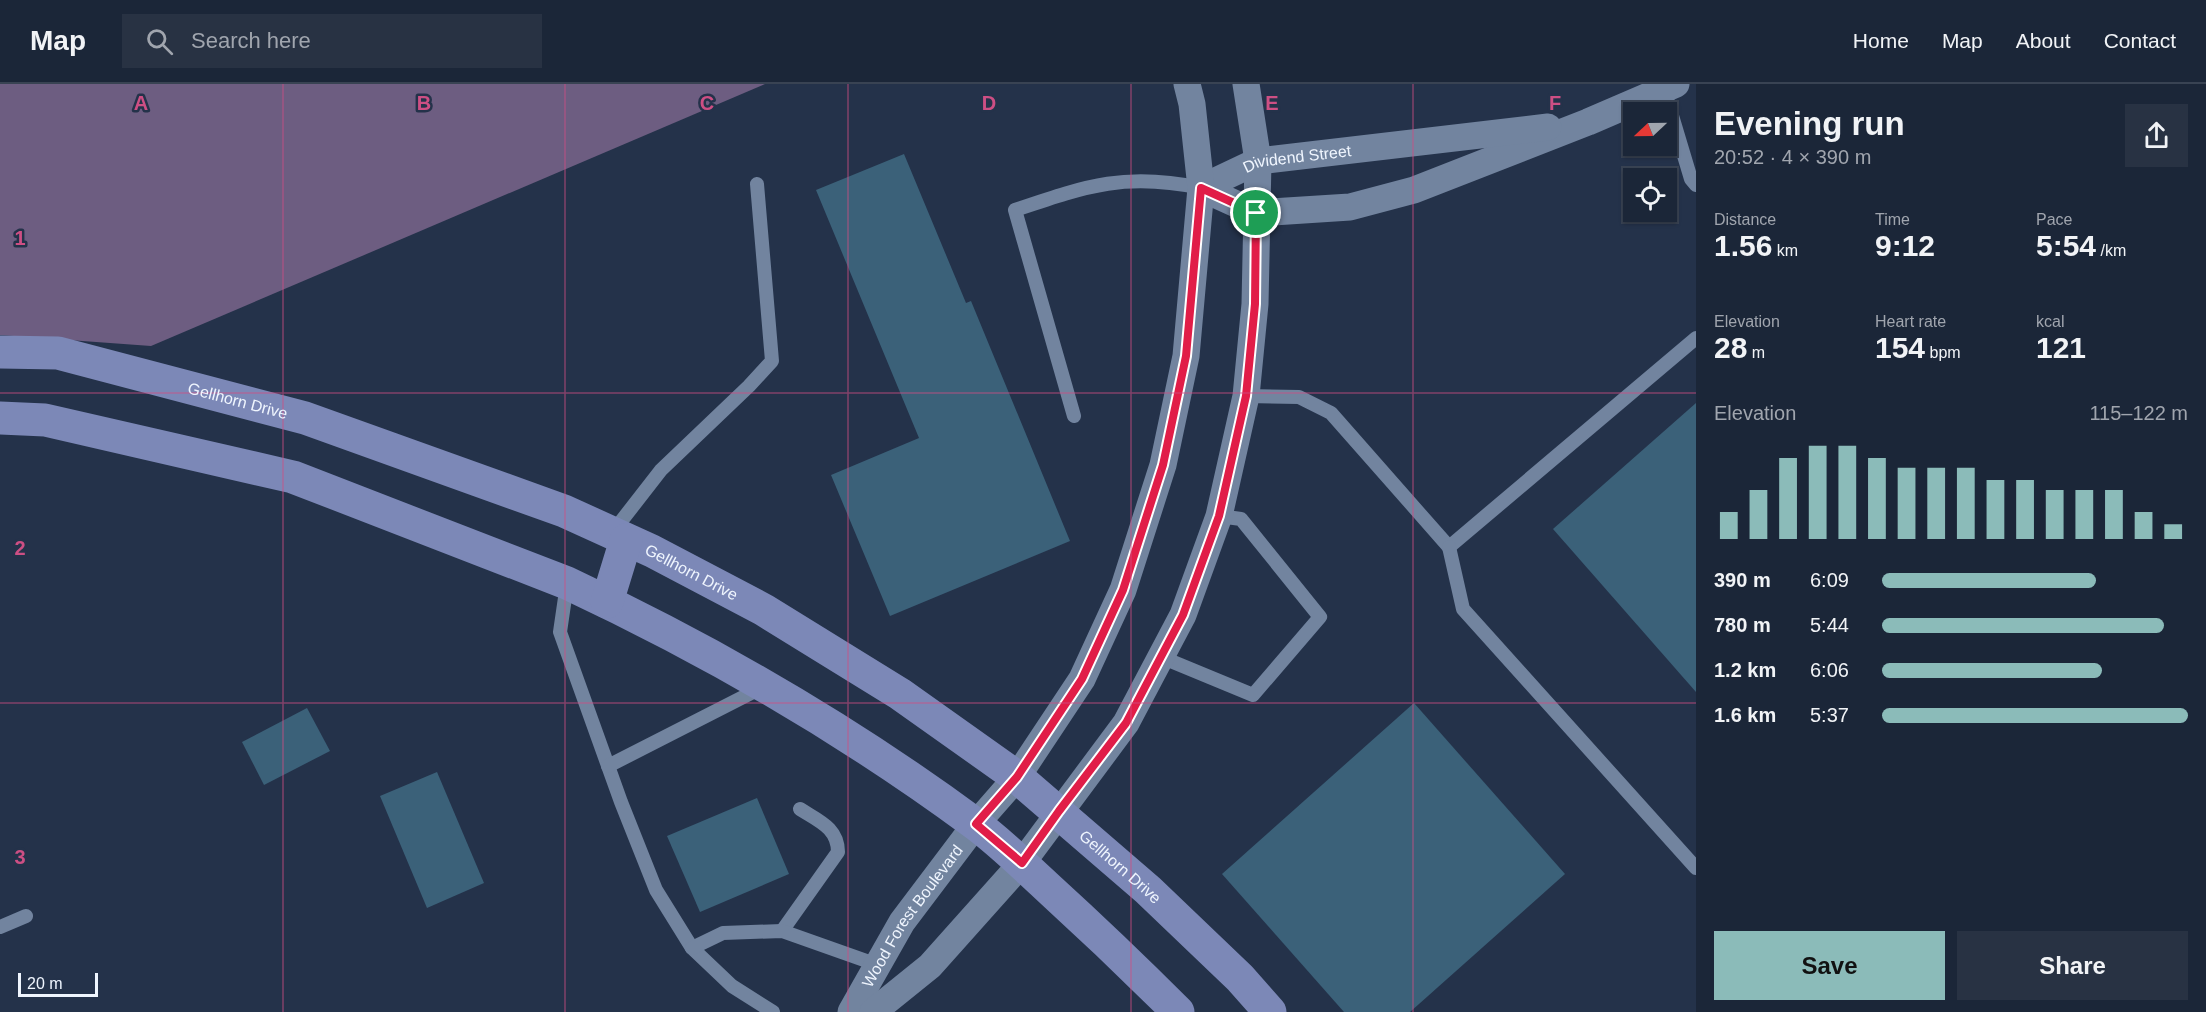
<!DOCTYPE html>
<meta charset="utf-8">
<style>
:root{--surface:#1b2638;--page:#283243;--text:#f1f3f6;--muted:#a0a5ae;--line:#394353;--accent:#8bbbb9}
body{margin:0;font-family:Arial,sans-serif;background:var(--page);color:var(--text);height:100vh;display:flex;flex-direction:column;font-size:22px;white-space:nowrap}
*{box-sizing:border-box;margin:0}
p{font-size:20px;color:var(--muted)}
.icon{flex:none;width:33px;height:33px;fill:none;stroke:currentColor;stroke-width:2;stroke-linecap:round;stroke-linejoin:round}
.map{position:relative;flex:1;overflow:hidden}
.sheet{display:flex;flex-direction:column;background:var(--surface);width:510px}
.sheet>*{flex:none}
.needle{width:39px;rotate:248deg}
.controls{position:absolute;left:1623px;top:18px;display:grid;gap:12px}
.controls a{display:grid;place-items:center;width:54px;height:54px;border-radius:0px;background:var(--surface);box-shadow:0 2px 4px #0004,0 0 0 2px var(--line);font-size:30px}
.scale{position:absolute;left:18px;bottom:15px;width:80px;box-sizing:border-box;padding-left:6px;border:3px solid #eff5fe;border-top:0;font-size:16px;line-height:21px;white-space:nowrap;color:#eff5fe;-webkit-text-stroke:4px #24324a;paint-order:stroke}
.pin{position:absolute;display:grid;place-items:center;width:51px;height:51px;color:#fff;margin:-26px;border:3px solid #fff;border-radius:50%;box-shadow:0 2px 6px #0007}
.round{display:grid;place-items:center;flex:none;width:63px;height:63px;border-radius:0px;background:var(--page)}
.summary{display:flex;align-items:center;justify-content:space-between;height:102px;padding:0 18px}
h1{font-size:33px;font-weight:800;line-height:45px}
.metrics{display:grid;grid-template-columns:repeat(3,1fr);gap:9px;height:102px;padding:6px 18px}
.metrics div{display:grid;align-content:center}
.metrics b{font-size:30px;font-weight:800}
.metrics small{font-size:16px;font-weight:400}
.metrics p{font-size:16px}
.chart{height:168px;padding:12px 18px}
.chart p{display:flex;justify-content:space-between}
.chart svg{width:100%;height:108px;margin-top:6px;stroke:var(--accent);stroke-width:6}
.cta{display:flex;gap:12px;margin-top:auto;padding:12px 18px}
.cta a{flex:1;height:69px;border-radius:0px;background:var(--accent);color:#111;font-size:24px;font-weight:800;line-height:69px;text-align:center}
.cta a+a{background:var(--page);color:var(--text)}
ul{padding:0 18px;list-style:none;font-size:20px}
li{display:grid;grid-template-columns:96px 72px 1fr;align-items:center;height:45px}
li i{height:15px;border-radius:8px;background:var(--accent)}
header{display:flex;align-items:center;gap:36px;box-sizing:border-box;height:84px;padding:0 30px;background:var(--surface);border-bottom:2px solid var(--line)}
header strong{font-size:28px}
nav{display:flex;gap:33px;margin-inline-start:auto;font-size:21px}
.search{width:420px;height:54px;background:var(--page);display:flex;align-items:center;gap:15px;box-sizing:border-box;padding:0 21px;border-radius:0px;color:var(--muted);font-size:22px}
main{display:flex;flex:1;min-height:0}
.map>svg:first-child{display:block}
</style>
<header>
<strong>Map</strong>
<div class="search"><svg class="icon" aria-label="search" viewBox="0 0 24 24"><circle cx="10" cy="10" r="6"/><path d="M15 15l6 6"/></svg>Search here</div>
<nav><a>Home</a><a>Map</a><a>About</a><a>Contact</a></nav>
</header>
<main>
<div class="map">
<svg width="1696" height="928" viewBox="0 0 1696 928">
<rect width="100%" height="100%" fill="#24324a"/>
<path fill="#6d5d81" d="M0,0H765L151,262L0,251Z"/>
<g fill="#3b6179">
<path d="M904,70L966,219L971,217L1070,457L890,532L831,391L919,354L816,106Z"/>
<path d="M1696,319V608L1553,445Z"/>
<path d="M1414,619L1565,790L1410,928H1344L1222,790Z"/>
<path d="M307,624L330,667L264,701L242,658Z"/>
<path d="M437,688L484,799L427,824L380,712Z"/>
<path d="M757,714L789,790L700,828L667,752Z"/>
</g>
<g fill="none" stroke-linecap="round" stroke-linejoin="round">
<g stroke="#72849f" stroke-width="14">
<path d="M1664,5L1691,95L1696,101"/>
<path d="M1246,312L1299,313L1331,329L1449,463L1696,254"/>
<path d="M1074,332L1015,126C1086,102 1125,88 1201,104"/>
<path d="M612,449L661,386L749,302L772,277L757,100"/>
<path d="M1449,463L1463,525L1696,784"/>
<path d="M567,500L560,548L621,718L656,806L692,864L732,902L773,928"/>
<path d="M1161,573L1253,611L1320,533L1241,435L1219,432"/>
<path d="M608,682L761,604"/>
<path d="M0,843L26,832"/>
<path d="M782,847L838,768C838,744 819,737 800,725"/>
<path d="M692,864L723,849L782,847L878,881"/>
</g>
<g stroke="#72849f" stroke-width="27">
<path d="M1201,104L1256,129L1350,123L1414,106L1588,38L1676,0"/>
<path id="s1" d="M1201,104L1258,77L1548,43"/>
<path id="s2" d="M851,928L902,838L976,740L1017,693L1082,595L1123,506L1163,381L1186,272L1201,104L1192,20L1187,0"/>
<path d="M873,928L930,882L1022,779L1126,639L1183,531L1219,432L1246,312L1255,220L1258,77L1246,0"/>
</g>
<g stroke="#7c88b7" stroke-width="33">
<path id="s3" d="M0,268L58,269L305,334L564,427L652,467L764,526L900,610L1017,693L1148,806L1240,894L1270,928"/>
<path d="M0,334L45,336L293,393L567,499C710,566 848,646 974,739C1000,758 1023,781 1046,802C1091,843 1135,885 1178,928"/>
<path d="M607,518L626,456"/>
</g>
</g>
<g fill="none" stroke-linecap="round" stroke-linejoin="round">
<g stroke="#fff" stroke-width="12">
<path id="route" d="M1201,104L1256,129L1255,220L1246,312L1219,432L1183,531L1126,639L1059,727L1022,779L976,740L1017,693L1082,595L1123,506L1163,381L1186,272Z"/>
</g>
<use href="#route" stroke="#e11d48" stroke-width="8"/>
</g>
<path fill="none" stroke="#cd4f84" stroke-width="1.5" stroke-opacity="0.55" d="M283,0V928M565,0V928M848,0V928M1131,0V928M1413,0V928M0,309H1696M0,619H1696"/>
<g text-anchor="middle" stroke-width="5" stroke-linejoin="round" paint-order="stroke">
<g font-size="16" fill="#eff5fe" stroke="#24324a">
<text dy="6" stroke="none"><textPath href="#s1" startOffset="102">Dividend Street</textPath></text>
<text dy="6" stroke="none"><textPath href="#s3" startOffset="244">Gellhorn Drive</textPath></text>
<text dy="6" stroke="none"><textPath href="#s3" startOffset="730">Gellhorn Drive</textPath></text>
<text dy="6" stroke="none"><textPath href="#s3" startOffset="1252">Gellhorn Drive</textPath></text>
<text dy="6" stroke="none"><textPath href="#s2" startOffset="114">Wood Forest Boulevard</textPath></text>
</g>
</g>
<g font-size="20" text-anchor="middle" font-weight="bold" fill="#cd4f84" stroke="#24324a" stroke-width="5" stroke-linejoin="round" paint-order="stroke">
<text x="141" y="26">A</text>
<text x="424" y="26">B</text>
<text x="707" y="26">C</text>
<text x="989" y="26">D</text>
<text x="1272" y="26">E</text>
<text x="1555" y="26">F</text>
<text x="20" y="161">1</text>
<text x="20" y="471">2</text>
<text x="20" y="780">3</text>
</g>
</svg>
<div class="controls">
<a><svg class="needle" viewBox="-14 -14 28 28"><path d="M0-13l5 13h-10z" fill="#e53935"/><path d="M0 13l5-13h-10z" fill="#a0a5ae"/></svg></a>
<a><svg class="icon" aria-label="locate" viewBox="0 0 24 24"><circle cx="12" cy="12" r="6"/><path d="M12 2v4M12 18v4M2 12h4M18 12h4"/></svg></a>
</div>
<div class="scale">20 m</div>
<div class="pin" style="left:1256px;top:129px;background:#1e9e55"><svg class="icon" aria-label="arrive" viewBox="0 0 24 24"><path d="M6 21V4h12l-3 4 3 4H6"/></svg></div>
</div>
<section class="sheet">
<div class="summary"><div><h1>Evening run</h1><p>20:52 · 4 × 390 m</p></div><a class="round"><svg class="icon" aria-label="share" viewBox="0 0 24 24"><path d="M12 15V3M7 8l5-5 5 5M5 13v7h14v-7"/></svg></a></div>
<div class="metrics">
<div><p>Distance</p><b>1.56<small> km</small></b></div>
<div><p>Time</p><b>9:12</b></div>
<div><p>Pace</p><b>5:54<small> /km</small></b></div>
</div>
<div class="metrics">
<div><p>Elevation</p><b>28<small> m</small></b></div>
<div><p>Heart rate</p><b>154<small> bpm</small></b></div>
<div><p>kcal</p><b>121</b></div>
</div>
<div class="chart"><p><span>Elevation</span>115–122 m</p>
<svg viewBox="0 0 160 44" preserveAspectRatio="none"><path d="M5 44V33M15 44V24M25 44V11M35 44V6M45 44V6M55 44V11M65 44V15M75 44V15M85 44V15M95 44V20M105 44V20M115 44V24M125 44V24M135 44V24M145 44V33M155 44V38"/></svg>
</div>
<ul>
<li><b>390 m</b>6:09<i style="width:70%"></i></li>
<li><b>780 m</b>5:44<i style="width:92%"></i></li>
<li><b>1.2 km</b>6:06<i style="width:72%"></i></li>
<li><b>1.6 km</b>5:37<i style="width:100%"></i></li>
</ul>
<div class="cta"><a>Save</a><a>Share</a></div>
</section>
</main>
